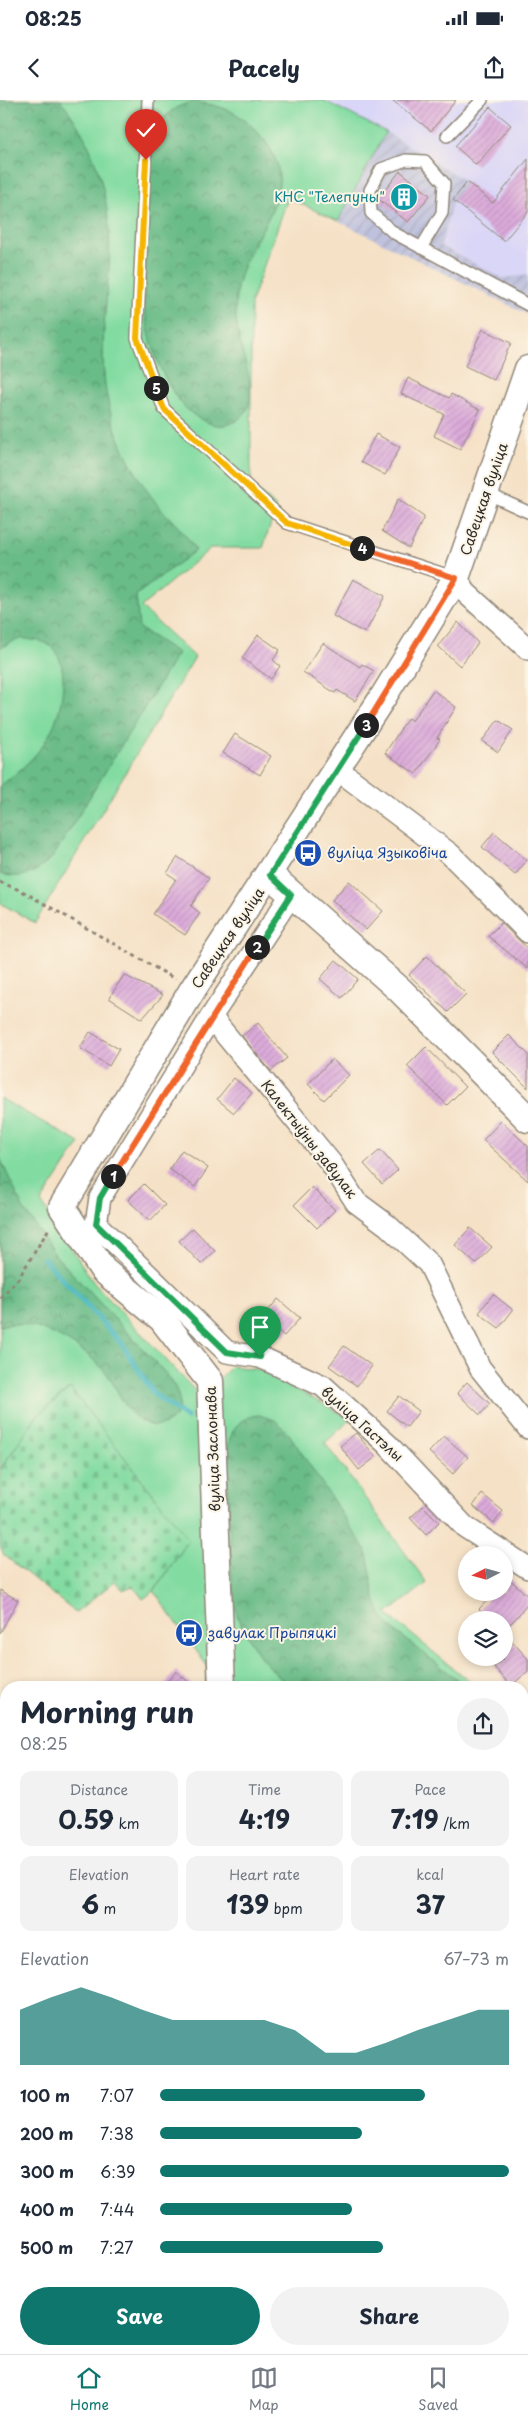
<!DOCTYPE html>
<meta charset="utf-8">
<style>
:root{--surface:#fff;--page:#f2f2f3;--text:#1f2937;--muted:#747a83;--line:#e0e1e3;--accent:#0f766e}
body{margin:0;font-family:"Playpen Sans",sans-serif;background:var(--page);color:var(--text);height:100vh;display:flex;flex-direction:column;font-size:19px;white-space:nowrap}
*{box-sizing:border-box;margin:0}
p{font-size:16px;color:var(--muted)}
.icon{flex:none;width:28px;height:28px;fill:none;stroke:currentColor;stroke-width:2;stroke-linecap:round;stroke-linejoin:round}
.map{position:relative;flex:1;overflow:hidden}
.side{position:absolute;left:0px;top:1581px;width:529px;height:674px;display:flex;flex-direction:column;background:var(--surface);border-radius:20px 20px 0 0;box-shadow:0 2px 8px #0003}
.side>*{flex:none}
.needle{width:32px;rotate:264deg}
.fabs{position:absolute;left:458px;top:1446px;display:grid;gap:10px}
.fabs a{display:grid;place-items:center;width:55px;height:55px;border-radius:50%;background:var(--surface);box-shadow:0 2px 8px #0003;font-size:25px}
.pin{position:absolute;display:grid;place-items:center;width:42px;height:42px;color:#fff;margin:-51px -21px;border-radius:50% 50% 50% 0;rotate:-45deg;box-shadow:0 0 5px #0007}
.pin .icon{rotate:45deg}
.km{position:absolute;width:25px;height:25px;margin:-12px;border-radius:50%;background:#222;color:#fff;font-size:14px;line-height:25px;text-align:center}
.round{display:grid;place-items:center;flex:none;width:52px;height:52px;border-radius:26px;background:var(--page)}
.headline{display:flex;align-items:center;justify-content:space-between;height:85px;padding:0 20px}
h1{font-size:28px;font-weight:700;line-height:38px}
.stats{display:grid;grid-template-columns:repeat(3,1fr);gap:8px;height:85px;padding:5px 20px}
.stats div{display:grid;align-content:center;border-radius:12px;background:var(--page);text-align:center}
.stats b{font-size:25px;font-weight:700}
.stats small{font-size:14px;font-weight:400}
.stats p{font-size:14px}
.chart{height:140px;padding:10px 20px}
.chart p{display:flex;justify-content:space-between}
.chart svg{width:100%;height:90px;margin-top:5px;fill:var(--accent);opacity:.7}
.action{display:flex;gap:10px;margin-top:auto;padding:10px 20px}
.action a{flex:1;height:58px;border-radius:30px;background:var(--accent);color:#fff;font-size:20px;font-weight:700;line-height:58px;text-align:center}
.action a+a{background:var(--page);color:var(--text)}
ul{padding:0 20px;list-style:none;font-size:16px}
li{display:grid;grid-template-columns:80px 60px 1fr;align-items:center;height:38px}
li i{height:12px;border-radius:6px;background:var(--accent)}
.status{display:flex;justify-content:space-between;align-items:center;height:35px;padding:0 25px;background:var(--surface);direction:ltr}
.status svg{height:14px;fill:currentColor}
header{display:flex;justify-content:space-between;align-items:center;height:65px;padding:0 20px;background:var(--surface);font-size:22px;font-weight:700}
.dock{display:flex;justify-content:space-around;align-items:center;height:70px;border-top:1px solid var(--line);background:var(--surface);font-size:14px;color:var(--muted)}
.dock a{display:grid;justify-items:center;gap:2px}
.dock .selected{color:var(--accent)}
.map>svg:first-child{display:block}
</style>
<div class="status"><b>08:25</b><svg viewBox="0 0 49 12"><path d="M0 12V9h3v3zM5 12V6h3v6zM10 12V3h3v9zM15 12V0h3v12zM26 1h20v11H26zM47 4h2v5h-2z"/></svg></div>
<header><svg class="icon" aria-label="back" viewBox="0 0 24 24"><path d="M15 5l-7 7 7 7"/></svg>Pacely<svg class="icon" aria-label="share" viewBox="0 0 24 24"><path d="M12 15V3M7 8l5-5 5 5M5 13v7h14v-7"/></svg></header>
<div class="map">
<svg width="528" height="2254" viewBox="0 0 528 2254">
<defs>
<pattern id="industrial-furrows" width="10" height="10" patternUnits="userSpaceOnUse" patternTransform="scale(1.25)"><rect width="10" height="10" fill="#c0c2dd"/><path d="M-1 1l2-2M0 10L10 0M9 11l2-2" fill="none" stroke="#a5a7be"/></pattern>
<pattern id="forest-crowns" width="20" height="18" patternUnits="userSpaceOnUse" patternTransform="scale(1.25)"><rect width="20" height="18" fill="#69bb87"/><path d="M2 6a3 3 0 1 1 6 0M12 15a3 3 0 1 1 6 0" fill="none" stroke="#57986f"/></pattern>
<pattern id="cemetery-stones" width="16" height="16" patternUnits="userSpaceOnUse" patternTransform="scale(1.25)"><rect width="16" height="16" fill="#82dba1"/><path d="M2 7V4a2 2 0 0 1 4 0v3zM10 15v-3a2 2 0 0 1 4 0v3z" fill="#70bc8b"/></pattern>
<pattern id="building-hatch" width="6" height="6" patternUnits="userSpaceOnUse" patternTransform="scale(1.25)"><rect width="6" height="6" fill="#dbaada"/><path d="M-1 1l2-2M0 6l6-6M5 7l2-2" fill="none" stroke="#bc92bb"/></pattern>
</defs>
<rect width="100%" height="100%" fill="#fcf5e5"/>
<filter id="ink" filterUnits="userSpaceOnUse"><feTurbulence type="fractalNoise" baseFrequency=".02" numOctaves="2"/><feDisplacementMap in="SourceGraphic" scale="10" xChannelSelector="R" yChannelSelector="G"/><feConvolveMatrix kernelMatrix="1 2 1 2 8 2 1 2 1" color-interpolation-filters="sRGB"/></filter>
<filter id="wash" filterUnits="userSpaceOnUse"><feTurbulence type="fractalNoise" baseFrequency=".0096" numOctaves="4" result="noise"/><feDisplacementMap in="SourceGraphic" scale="20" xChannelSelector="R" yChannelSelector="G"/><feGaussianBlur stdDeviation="1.12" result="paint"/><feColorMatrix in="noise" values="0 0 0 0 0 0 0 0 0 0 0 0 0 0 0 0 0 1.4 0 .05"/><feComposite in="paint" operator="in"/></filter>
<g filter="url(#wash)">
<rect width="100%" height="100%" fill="#f5e1c6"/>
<path fill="#dad6f7" d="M323,0H528V175L502,178L441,146L453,100L467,82L386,32Z"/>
<path fill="url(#industrial-furrows)" d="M386,32L467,82L453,100L441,146L502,178L528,175L527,214L338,121Z"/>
<g fill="#82dba1" stroke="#568366">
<path d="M0,0H323L386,32L338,121L288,98L251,202V385L276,407L263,448H211L141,507L195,557L35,823L0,803Z"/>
<path d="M0,998L80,1043L41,1102L94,1183L201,1297L232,1266L261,1270L351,1319L325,1343L427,1483L387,1514L476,1587H205L207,1566L154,1491L187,1443L70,1288L36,1317L0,1370Z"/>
<path d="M522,1964L528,1978V2171L522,2163Z"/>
</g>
<g fill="url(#forest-crowns)" stroke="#4a7359">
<path d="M0,0H60C98,46 113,107 109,166C106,211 98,258 108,302C116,340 137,381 162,410C175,423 186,435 196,450L136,495L139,528L178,553L53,757C34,773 26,780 0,774V686C21,670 42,653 53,627C65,601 74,541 32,540C28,539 21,538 17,540C11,541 5,546 0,548Z"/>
<path d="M192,2C224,5 240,12 261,36C312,95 240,137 236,196C235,210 236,224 239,238C243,258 259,297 244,314C237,322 226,327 217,325C170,318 147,242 144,202L150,54C158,26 161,10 192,2Z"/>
<path d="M0,1058L23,1108L56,1156L168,1276C178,1290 187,1309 169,1322C163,1326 154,1327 147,1324C126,1316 119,1291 107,1274C88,1249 32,1215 0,1226Z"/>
<path d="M259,1315L275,1320L289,1334L366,1450C374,1479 369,1503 390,1527L467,1587H288L260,1556L249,1539L239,1521L233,1501L226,1352C232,1331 235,1318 259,1315Z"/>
<path d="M523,1632L528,1638V1694H523Z"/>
<path d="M522,2006L528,2017V2142L522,2136Z"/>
</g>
<path fill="url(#cemetery-stones)" stroke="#568366" d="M70,1288L189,1440L154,1491L143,1499L133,1486L123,1490L115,1481L76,1513L4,1455L0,1446V1370L36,1317Z"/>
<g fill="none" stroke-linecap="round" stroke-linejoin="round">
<path stroke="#4ab9c0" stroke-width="5.5" d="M44,1159L122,1244L154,1294L187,1318"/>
</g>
<g id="blocks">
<g fill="url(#building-hatch)">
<path d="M392,0H456L431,31Z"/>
<path d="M490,7L511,25L476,65L455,46Z"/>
<path d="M528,59V112L504,141L453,100L467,82L493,103Z"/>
<path d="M400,71L430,95L408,122L378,99Z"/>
<path d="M483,229L511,243L494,280L465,266Z"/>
<path d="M408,278L449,298L451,294L480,310L460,349L434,336L444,314L401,294Z"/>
<path d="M376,334L400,347L385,375L361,362Z"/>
<path d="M398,399L424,417L409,448L382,431Z"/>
<path d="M353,479L385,496L365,533L333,516Z"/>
<path d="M458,522L478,543L460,566L438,546Z"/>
<path d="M258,535L280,550L273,560L280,566L271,579L242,558Z"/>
<path d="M323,543L360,567L362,564L374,571L355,601L337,590L335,593L303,572Z"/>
<path d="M433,590L456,607L437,638L440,639L416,674L385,653L408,618L412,621Z"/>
<path d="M498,620L513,630L498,652L482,641Z"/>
<path d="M235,634L271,656L260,675L223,653Z"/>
<path d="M494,732L527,760L515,775L482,747Z"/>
<path d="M178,757L209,778L191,806L200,813L185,835L153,814L176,779L167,773Z"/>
<path d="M349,781L383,811L366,830L332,800Z"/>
<path d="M501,823L528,849V869L488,836Z"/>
<path d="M427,856L466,894L448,912L409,875Z"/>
<path d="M336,860L358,879L342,898L320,879Z"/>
<path d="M124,875L163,895L142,919L109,898Z"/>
<path d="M258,923L287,958L271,971L242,936Z"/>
<path d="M90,932L119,949L109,966L80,948Z"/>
<path d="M509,935L528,954V988L492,952Z"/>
<path d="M426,947L465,987L447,1005L407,966Z"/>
<path d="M332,959L349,975L324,1000L308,984Z"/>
<path d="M234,978L252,993L234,1013L217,999Z"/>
<path d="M501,1021L528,1046V1081L483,1040Z"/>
<path d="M182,1050L208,1068L195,1087L169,1069Z"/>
<path d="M380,1050L398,1070L382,1084L364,1064Z"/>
<path d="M144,1084L165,1105L150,1121L128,1100Z"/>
<path d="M312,1087L335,1110L317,1128L294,1105Z"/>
<path d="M193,1128L215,1151L201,1164L179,1141Z"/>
<path d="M470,1128L492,1147L476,1164L455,1145Z"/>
<path d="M493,1194L513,1210L499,1228L479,1213Z"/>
<path d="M278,1199L300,1218L284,1236L263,1217Z"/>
<path d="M344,1246L372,1266L357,1286L329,1266Z"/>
<path d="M467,1282L490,1304L480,1315L457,1293Z"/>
<path d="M399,1296L419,1311L407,1327L387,1311Z"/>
<path d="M356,1333L376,1357L359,1370L340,1346Z"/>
<path d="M444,1336L468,1357L453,1374L429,1352Z"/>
<path d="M482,1394L503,1411L494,1423L473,1406Z"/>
<path d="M423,1406L439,1422L426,1435L410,1418Z"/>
<path d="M504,1474L528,1496V1504L504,1531V1520H491L479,1509L495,1492H504Z"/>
<path d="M0,1490L18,1500L0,1533Z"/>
<path d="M504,1532L528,1559V1571L511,1586L494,1567L504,1558Z"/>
<path d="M176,1571L195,1588H162Z"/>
</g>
</g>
</g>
<g filter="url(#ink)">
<use href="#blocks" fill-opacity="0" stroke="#908678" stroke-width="1"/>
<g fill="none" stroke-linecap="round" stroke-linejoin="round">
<g stroke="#908678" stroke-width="14">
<g id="service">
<path d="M148,0L137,238L164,309L287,423L456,478"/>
<path d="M447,36L482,0"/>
<path d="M421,148L442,113L444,83L425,61L406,60L381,69L370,90L371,113L394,133L528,205"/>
<path d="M486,393L528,412"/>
</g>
</g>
<g stroke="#908678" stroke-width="24">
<g id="minor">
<path d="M456,478L466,493L528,549"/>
<path d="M337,669L450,754L528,832"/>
<path d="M291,795L211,917L100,1098L96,1124L227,1252L260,1257L323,1286L387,1344L465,1427L528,1468"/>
<path d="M211,917L331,1063L356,1102L387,1125L429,1164L480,1268L528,1328"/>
<path d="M0,1750L6,1757"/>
<path d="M522,1826L528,1829"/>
<path d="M420,2249L429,2254"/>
<path d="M337,2254L342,2249"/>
</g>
</g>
<g stroke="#908678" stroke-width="29">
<g id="tertiary">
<path d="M270,775L400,890L528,1019"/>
<path d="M222,1588L210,1281L162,1219L103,1170L62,1107L193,889L383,597L456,478L528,269"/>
<path d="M237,2254L239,2249"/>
</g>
</g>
<g stroke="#908678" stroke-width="3" stroke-dasharray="4 4" stroke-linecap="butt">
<path d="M0,782L22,791L175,879"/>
<path d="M0,1198L18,1179L50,1127"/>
</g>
<use href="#service" stroke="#fff" stroke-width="11"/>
<use href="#minor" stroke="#fff" stroke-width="21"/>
<use href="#tertiary" stroke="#fff" stroke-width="26"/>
</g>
</g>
<g fill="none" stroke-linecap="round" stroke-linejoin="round" filter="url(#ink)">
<g stroke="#fff" stroke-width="10">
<path id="split-1" d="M113,1076L100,1098L96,1124L227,1252L260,1257"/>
</g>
<g stroke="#fff" stroke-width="10">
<path id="split-2" d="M113,1076L257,847"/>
</g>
<g stroke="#fff" stroke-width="10">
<path id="split-3" d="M257,847L291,795L270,775L366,625"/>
</g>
<g stroke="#fff" stroke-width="10">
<path id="split-4" d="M362,448L456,478L366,625"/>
</g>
<g stroke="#fff" stroke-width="10">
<path id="split-5" d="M156,288L164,309L287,423L362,448"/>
</g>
<g stroke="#fff" stroke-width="10">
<path id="split-6" d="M146,60L137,238L156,288"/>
</g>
<use href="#split-1" stroke="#22a559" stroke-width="6"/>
<use href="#split-2" stroke="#f0652b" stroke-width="6"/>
<use href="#split-3" stroke="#22a559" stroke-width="6"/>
<use href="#split-4" stroke="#f0652b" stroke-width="6"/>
<use href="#split-5" stroke="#f5b400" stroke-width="6"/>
<use href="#split-6" stroke="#f5b400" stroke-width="6"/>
</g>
<defs>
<g id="building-disc" transform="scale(1.4375)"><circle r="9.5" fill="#0f9aa8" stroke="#fcf5e5"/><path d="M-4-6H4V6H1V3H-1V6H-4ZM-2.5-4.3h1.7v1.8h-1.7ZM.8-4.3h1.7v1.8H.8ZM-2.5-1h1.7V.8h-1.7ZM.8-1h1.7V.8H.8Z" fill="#fff"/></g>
<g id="bus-disc" transform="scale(1.4375)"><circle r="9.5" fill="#1a4fb4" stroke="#fcf5e5"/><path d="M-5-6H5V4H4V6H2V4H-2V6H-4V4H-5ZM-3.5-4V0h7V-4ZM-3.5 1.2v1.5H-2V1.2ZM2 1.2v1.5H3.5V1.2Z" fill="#fff"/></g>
</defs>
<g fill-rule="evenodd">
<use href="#building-disc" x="404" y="97"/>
<use href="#bus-disc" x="308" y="753"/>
<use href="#bus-disc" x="189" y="1533"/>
</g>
<g text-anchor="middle" stroke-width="4" stroke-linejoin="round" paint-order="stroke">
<g font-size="14" fill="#0d838f" stroke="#fcf5e5" text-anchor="end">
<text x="385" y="102">КНС "Телепуны"</text>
</g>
<g font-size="14" fill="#2b2b2b" stroke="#fcf5e5">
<text transform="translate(484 399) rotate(-71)" y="5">Савецкая вуліца</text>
<text transform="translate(228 838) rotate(-56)" y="5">Савецкая вуліца</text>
<text transform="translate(309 1039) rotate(52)" y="5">Калектыўны завулак</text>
<text transform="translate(362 1324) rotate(42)" y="5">вуліца Гастэлы</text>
<text transform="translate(213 1349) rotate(-92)" y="5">вуліца Заслонава</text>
</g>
<g font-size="14" fill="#164399" stroke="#fcf5e5" text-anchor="start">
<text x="327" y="758">вуліца Языковіча</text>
<text x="208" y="1538">завулак Прыпяцкі</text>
</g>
</g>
</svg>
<div class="fabs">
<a><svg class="needle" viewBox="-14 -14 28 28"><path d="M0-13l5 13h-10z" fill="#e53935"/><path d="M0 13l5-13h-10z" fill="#747a83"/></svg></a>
<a><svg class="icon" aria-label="layers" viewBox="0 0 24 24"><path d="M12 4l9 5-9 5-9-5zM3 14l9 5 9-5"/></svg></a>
</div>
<div class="pin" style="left:260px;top:1257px;background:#1e9e55"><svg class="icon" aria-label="arrive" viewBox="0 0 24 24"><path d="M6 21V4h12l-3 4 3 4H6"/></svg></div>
<div class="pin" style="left:146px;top:60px;background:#d93025"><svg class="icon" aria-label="check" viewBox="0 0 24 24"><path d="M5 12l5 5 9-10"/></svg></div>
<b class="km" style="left:113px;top:1076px">1</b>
<b class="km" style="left:257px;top:847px">2</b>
<b class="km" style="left:366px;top:625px">3</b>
<b class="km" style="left:362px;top:448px">4</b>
<b class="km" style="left:156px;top:288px">5</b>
<section class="side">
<div class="headline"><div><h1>Morning run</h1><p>08:25</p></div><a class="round"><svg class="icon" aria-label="share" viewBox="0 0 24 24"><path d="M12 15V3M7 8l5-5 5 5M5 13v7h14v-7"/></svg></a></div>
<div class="stats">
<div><p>Distance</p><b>0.59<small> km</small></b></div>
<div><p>Time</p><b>4:19</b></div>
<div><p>Pace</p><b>7:19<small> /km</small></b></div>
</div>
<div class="stats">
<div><p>Elevation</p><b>6<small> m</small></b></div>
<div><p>Heart rate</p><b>139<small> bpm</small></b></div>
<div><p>kcal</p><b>37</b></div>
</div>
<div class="chart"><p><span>Elevation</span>67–73 m</p>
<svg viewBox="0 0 160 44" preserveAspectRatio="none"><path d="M0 44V17L10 11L20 6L30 11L40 17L50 22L60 22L70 22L80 22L90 27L100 38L110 38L120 33L130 27L140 22L150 17L160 17V44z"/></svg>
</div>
<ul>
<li><b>100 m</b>7:07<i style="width:76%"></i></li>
<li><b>200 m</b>7:38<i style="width:58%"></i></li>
<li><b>300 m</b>6:39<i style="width:100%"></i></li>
<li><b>400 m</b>7:44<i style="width:55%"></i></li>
<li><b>500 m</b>7:27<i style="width:64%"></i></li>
</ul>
<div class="action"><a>Save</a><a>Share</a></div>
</section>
</div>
<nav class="dock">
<a class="selected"><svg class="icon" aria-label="home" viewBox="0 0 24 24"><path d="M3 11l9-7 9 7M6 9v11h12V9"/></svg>Home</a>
<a><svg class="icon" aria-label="map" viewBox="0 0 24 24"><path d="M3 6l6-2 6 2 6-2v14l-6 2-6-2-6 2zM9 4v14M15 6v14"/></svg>Map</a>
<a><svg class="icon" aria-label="saved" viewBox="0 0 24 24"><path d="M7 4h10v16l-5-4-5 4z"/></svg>Saved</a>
</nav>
